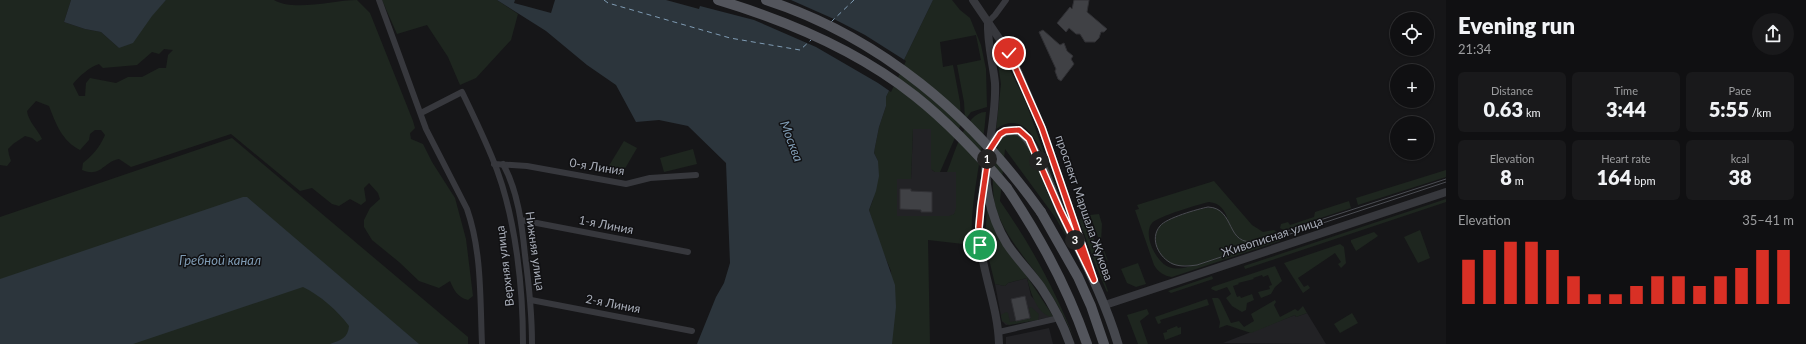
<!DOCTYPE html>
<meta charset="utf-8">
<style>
:root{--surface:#101012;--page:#19191b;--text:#f1f3f6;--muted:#9c9d9f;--line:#303032;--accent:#d93025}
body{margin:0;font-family:Lato,sans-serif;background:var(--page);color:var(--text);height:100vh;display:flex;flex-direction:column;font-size:15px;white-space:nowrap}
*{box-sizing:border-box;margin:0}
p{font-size:13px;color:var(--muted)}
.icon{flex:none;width:22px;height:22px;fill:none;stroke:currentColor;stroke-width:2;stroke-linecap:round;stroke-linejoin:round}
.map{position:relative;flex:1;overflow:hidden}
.panel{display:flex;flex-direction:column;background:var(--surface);width:360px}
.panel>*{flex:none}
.buttons{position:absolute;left:1390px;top:12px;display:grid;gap:8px}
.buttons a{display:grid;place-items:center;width:44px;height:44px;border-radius:50%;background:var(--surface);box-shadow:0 1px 3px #0004,0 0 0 1px var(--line);font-size:20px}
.pin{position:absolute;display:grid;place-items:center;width:34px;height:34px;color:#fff;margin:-17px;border:2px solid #fff;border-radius:50%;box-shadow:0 1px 4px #0007}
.km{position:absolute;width:20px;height:20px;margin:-10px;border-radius:50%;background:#222;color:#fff;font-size:11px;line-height:20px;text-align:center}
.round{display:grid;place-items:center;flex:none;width:42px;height:42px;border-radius:21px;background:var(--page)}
.head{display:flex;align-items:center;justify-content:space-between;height:68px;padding:0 12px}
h1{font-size:22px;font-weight:800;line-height:30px}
.stats{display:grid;grid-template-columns:repeat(3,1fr);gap:6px;height:68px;padding:4px 12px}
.stats div{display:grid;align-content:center;border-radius:6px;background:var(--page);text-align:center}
.stats b{font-size:20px;font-weight:800}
.stats small{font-size:11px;font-weight:400}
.stats p{font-size:11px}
.chart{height:112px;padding:8px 12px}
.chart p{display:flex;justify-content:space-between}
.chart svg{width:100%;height:72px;margin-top:4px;stroke:var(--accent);stroke-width:6}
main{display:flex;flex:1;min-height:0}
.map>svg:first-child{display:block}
</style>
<main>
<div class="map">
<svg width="1446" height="344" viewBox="0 0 1446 344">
<rect width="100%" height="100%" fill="#161618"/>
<g fill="#222225">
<path d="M913,129H931L932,170L935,172H956V212L952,216H897V179H911Z"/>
<path d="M1027,278L1031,296L1052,317L1006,325L1002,321L995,284L1005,286L1008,283Z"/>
<path d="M1307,313L1326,344L1223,343L1295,315L1296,317Z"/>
<path d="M1049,328L1053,344H1006V337Z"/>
</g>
<g fill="#1e261f" fill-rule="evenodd">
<path d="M0,0H71L64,22L85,29L101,32L119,48L166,0H274C295,12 333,0 357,0L370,13L413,121L415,128L410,133L411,139L423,144L432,162L455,198L466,239L473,296L468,300C457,297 454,290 450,281L439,288L419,281L399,262L372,240L364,227V220L370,208L380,199L378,193L369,183L364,188L366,201L361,205L350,199L339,206L332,204L312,188L300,191L231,134L131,167L119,159C103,162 101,178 82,170L83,163C93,155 100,147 105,135L101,130H95L90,134L89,140L80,150C62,141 56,124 49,106L36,101L27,111C28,121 38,130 42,139L37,142L32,138L25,136L13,144L8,149L9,155L11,161L7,166L0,165ZM164,49L173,50L168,55L166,68H159L142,77H128L116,83L90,78L86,83L85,96H79L73,84C78,77 91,66 99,64L103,68L137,65L152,52L159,54Z"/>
<path d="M382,0H497L518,14L511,40L476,78L460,85L448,57L427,25L397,34Z"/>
<path d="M933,0H952L960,10L970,18L981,45L986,69L987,107L971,112L965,120L964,102L957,65L981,60L976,35L940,42L943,67L953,65L960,102L961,124L940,172H935L931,169V129H913L911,179H897V216H949L954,214L956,208V172H947C954,156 965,111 986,112C983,156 969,201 972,245L928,240L930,344H892L891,271L880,245L869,210L873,200L878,161L874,153L875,147L879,127L886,106V97Z"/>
<path d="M999,48L1025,100L1057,189L1056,190C1047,167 1032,103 996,129L1001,84L996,52L997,49Z"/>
<path d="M1017,133L1030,149L1057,216L1075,252L1055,217L1005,149L1000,201C1031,245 1055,290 1075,340C1066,320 1056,301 1044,284C1024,255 993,225 993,188C992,173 996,157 998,142L1002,137Z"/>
<path d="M232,138L468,337V344H0V217Z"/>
<path d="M624,141L637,148L620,177L607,169Z"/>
<path d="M693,149L697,164L664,172L660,158Z"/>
<path d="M1446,170V177L1358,205L1356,198Z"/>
<path d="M1214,181L1252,225L1263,232L1274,230L1277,232L1280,241L1172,277C1164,276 1158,272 1154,265L1135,210L1139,209L1137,205ZM1209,202C1220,203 1225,210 1228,220C1225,215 1221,210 1215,208C1207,205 1166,219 1160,226C1149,238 1159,258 1172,264C1179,267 1186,265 1193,265C1186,268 1177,270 1169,267C1157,263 1142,235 1152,223C1157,217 1199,204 1209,202Z"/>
<path d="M1446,199V202L1245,269L1244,266Z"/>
<path d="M1349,201L1351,208L1284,230L1280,228L1281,224L1288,222L1290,225L1314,217L1315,212Z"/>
<path d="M987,207L1026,275L1053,316L1052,317C1037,315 1030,291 1027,278L1008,283L1005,286L995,284L985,243Z"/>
<path d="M1099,214L1102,224L1101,242L1108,261L1106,259L1090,215Z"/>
<path d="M1086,216L1102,262L1099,267L1108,291L1107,292L1096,266L1079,220Z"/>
<path d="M1420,230L1430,258L1418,263L1404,237Z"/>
<path d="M1374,232L1378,236L1356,251L1351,242V240Z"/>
<path d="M1340,244L1344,247L1346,263L1341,268L1338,264L1341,262L1335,253L1298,278L1304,287L1308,285L1310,288L1303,293L1284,263Z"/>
<path d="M1138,263L1146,284L1136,287L1127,283L1121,269Z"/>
<path d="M1275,266L1282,281L1275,287L1271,294L1261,298L1258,292L1270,289L1269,286L1272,285L1268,275L1263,277L1262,275L1253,278L1254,279L1238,283L1239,284L1233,286L1237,297L1240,296L1241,298L1252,294L1254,300L1247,303L1246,310L1242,312L1232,306L1226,298L1231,294L1227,287L1216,291L1211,289L1212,287Z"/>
<path d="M1212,276L1213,279L1171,293L1168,291Z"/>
<path d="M1212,298H1218L1220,300L1231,323L1239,321L1244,327L1254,321L1251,314L1275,300L1276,302L1274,305L1280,317L1295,309L1298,311L1303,306L1307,313L1296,317L1295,315L1251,333L1227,325L1219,328L1220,322Z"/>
<path d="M1207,299L1209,305L1160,320L1161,323L1158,324L1155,317Z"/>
<path d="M1031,307L1039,314L1038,320L1009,325L1002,321L1001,315L1006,312L1008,313L1010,322L1031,318L1029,308Z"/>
<path d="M1147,309L1149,314L1140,321L1148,344H1138L1127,315Z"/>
<path d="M1352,313L1358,323L1340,333L1334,324Z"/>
<path d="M1177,326L1178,328L1181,327V334L1165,340L1163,333L1167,332V330Z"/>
</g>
<g fill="#2c353c">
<path d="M71,0H166L152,16L133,43L119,48L101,32L85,29L64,22Z"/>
<path d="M497,0H933L886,97V106L879,127L875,147L874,153L878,161L879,176L876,191L869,210L895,285L896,307L892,344H697L716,297L724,283L730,263L726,163L688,126L659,120L636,122L616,85L587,65L546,31Z"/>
<path d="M243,197H247L419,344H330C341,340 348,338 349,326C337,310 321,296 303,287L133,344H0V279Z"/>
</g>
<g fill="#161618">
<path d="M515,0H555L551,13L514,3Z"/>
<path d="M666,0H791L834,19L865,35L906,61L891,92L878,83L816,47L754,20L700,6L699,9Z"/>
</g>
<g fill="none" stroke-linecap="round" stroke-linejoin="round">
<g stroke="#7f9bb3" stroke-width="1" stroke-dasharray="5 4" stroke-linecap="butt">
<path d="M604,0L608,3L730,38L800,50L811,40"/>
<path d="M831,22L854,0"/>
</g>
</g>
<g fill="#404145" stroke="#303034">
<path d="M1074,0H1089L1087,12L1107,29L1104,32H1101L1099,38L1095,42H1085L1080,34H1076L1069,28L1066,32L1057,23L1070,7L1072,9Z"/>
<path d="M1043,30L1060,45L1064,43L1067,51L1073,56L1071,59L1074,64L1061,81L1058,79L1055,71L1056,69L1039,32Z"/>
<path d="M900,189H911V191L932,192V212H921V210L900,209Z"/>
<path d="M1025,296L1030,318L1016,321L1011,299Z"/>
</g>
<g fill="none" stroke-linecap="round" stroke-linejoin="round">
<g stroke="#37383d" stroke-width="6">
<path d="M379,0L426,129L467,209C482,252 480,299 482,344"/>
<path d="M988,22L995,15L1006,0"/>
<path d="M421,113L462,92C474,117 487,143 497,170C516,222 523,288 523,344"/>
<path d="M494,164L527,166L626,184L650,178L696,175"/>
<path d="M503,164C518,191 522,225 525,255C529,285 532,314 532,344"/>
<path d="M521,220L688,252"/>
<path d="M531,300L692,331"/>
<path d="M999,332L1059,318"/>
</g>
<g stroke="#37383d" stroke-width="8">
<path d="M973,0L1009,53L1017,69L1042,128L1087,260"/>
<path d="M988,22C987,43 993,63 995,83C996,105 992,127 989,148"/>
<path d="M984,181C982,199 978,218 979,236C982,272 998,307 999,344"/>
<path d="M1105,305L1446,192"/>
</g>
<path stroke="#45474d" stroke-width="9" d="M1070,344C1063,324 1053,305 1041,287C1030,272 1017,259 1007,244C992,220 977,171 992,145C998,133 1006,129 1019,131C1036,141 1051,190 1060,210C1081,255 1104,297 1118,344"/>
<g stroke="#53555c" stroke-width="10">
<path d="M1007,188C1041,238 1067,286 1087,344"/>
<path d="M1041,212L1078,277L1091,306L1104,344"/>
</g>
<path stroke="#4a4c52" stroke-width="1" d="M1446,179L1256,241C1225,247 1236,208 1208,207C1198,209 1166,218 1160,226C1149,239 1159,258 1173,264C1181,267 1189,266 1197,265L1446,182"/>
<g stroke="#53555c" stroke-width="10">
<path d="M718,0C788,21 857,50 915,96C949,123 979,155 1007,188"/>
<path d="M766,0C880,37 972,115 1041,212"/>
</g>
</g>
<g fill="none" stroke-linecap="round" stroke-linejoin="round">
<g stroke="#fff" stroke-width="8">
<path id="route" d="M980,245L979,227L981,206L989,151L1000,134L1005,131L1019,130L1029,139L1060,210L1094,280L1042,128L1009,53"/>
</g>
<use href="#route" stroke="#d93025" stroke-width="5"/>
</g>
<g text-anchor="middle" stroke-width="3" stroke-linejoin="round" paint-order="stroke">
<g font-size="12" fill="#a8adb8" stroke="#111113">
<text transform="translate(597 167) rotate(9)" y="4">0-я Линия</text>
<text transform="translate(1084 208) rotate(71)" y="4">проспект Маршала Жукова</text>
<text transform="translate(606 225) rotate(11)" y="4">1-я Линия</text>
<text transform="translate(1272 237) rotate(-18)" y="4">Живописная улица</text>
<text transform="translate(535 251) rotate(82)" y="4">Нижняя улица</text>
<text transform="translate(505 266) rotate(-97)" y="4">Верхняя улица</text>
<text transform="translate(613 304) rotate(11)" y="4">2-я Линия</text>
</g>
<g font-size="13" font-style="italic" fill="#7f9bb3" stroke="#111113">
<text transform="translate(792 141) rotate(69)" y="5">Москва</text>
<text x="220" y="265">Гребной канал</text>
</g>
</g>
</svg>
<div class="buttons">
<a><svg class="icon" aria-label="locate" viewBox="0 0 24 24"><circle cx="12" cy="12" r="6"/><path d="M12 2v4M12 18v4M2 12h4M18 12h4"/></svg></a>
<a>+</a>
<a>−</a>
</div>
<div class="pin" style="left:980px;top:245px;background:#1e9e55"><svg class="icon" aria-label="arrive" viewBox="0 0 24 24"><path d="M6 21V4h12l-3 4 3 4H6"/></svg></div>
<div class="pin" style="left:1009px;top:53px;background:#d93025"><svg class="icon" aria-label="check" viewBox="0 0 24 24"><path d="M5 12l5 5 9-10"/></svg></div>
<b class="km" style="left:987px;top:159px">1</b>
<b class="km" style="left:1039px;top:161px">2</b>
<b class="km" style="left:1075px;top:240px">3</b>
</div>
<section class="panel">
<div class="head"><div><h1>Evening run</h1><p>21:34</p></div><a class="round"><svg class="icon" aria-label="share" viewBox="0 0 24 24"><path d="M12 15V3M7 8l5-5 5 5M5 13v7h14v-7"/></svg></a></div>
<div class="stats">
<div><p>Distance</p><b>0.63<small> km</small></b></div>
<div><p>Time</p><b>3:44</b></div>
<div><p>Pace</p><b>5:55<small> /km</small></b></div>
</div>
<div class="stats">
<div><p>Elevation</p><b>8<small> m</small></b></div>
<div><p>Heart rate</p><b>164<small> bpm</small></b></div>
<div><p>kcal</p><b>38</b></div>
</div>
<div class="chart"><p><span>Elevation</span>35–41 m</p>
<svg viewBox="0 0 160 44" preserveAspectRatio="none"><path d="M5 44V17M15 44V11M25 44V6M35 44V6M45 44V11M55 44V27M65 44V38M75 44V38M85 44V33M95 44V27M105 44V27M115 44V33M125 44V27M135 44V22M145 44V11M155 44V11"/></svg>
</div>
</section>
</main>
